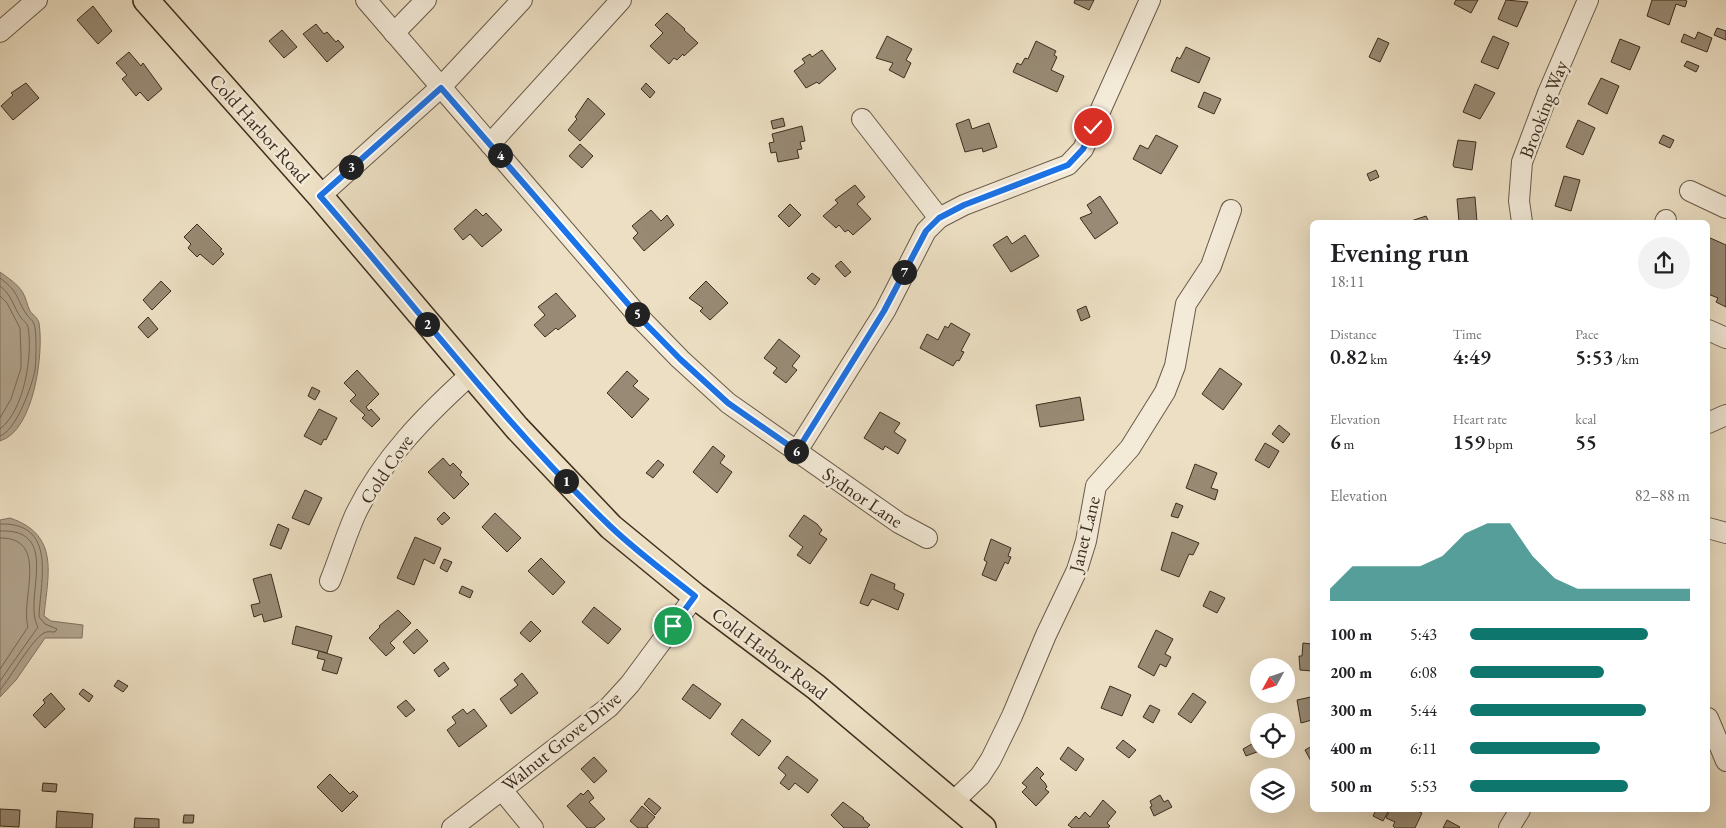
<!DOCTYPE html>
<meta charset="utf-8">
<style>
:root{--surface:#fff;--page:#f2f2f2;--text:#202124;--muted:#757577;--accent:#0f766e}
body{margin:0;font-family:"EB Garamond",serif;background:var(--page);color:var(--text);height:100vh;display:flex;flex-direction:column;font-size:19px;white-space:nowrap}
*{box-sizing:border-box;margin:0}
p{font-size:16px;color:var(--muted)}
.icon{flex:none;width:28px;height:28px;fill:none;stroke:currentColor;stroke-width:2;stroke-linecap:round;stroke-linejoin:round}
.map{position:relative;flex:1;overflow:hidden}
.panel{position:absolute;left:1310px;top:220px;width:400px;height:592px;display:flex;flex-direction:column;background:var(--surface);border-radius:8px;box-shadow:0 5px 20px #0002}
.panel>*{flex:none}
.needle{width:32px;rotate:230deg}
.fabs{position:absolute;left:1250px;top:658px;display:grid;gap:10px}
.fabs a{display:grid;place-items:center;width:45px;height:45px;border-radius:50%;background:var(--surface);box-shadow:0 5px 20px #0002;font-size:25px}
.pin{position:absolute;display:grid;place-items:center;width:42px;height:42px;color:#fff;margin:-21px;border:2px solid #fff;border-radius:50%;box-shadow:0 1px 5px #0007}
.km{position:absolute;width:25px;height:25px;margin:-12px;border-radius:50%;background:#222;color:#fff;font-size:14px;line-height:25px;text-align:center}
.round{display:grid;place-items:center;flex:none;width:52px;height:52px;border-radius:26px;background:var(--page)}
.overview{display:flex;align-items:center;justify-content:space-between;height:85px;padding:0 20px}
h1{font-size:28px;font-weight:600;line-height:38px}
.metrics{display:grid;grid-template-columns:repeat(3,1fr);gap:8px;height:85px;padding:5px 20px}
.metrics div{display:grid;align-content:center}
.metrics b{font-size:21px;font-weight:600}
.metrics small{font-size:14px;font-weight:400}
.metrics p{font-size:14px}
.chart{height:140px;padding:10px 20px}
.chart p{display:flex;justify-content:space-between}
.chart svg{width:100%;height:90px;margin-top:5px;fill:var(--accent);opacity:.7}
ul{padding:0 20px;list-style:none;font-size:16px}
li{display:grid;grid-template-columns:80px 60px 1fr;align-items:center;height:38px}
li i{height:12px;border-radius:6px;background:var(--accent)}
.map>svg:first-child{display:block}
</style>
<div class="map">
<svg width="1726" height="828" viewBox="0 0 1726 828">
<rect width="100%" height="100%" fill="#ecdfc3"/>
<filter id="stains"><feTurbulence type="fractalNoise" baseFrequency=".004" numOctaves="4"/><feColorMatrix values="0 0 0 0 .2 0 0 0 0 .09 0 0 0 0 .02 0 0 0 .5 -.17"/></filter>
<radialGradient id="worn" r=".72"><stop offset=".6" stop-color="#630" stop-opacity="0"/><stop offset="1" stop-color="#630" stop-opacity=".3"/></radialGradient>
<g fill="#b0a28b" stroke="#827360">
<path d="M0,272C8,278 18,284 23,293C26,298 27,305 30,311C33,315 38,318 39,323C44,353 34,431 0,441Z"/>
<path d="M10,518C60,535 48,574 44,616L51,621L83,625L82,638H45L16,680L0,697V520Z"/>
</g>
<g fill="none" stroke-linecap="round" stroke-linejoin="round">
<g stroke="#766855" stroke-width="1">
<path d="M0,278C20,293 15,297 27,315C29,318 33,320 34,324C37,331 36,362 35,370C32,386 16,431 0,436"/>
<path d="M0,286C12,295 13,306 21,318C24,321 27,323 28,327C33,356 24,411 0,429"/>
<path d="M0,296L7,303L20,328L21,356V368L11,399L0,418"/>
<path d="M0,524C58,522 40,582 39,617L45,624L57,629L55,632C51,632 47,631 44,633C32,639 11,677 0,690"/>
<path d="M0,531C63,528 22,600 38,627L0,681"/>
<path d="M0,538C50,537 20,600 28,627L0,669"/>
</g>
</g>
<g fill="#988a74" stroke="#3d2d1f">
<path d="M1075,0H1094L1089,10L1074,3Z"/>
<path d="M1456,0H1478L1471,13L1454,4Z"/>
<path d="M1506,0L1528,2L1517,27L1498,19Z"/>
<path d="M1652,0H1685L1687,1L1685,7L1676,4L1669,25L1647,16Z"/>
<path d="M93,6L112,31L98,44L77,20Z"/>
<path d="M667,13L685,29L684,30L698,43L684,56L683,54L677,60L674,58L669,64L650,46L663,33L655,25Z"/>
<path d="M316,24L324,34L327,32L336,42L338,40L344,47L327,62L303,34Z"/>
<path d="M1717,28L1726,31V40L1714,35Z"/>
<path d="M282,30L297,47L284,58L269,41Z"/>
<path d="M1698,32L1712,38L1707,52L1681,42L1684,34L1695,39Z"/>
<path d="M887,36L912,49L906,60L911,63L904,78L889,70L893,63L876,58Z"/>
<path d="M1493,36L1509,43L1498,69L1481,62Z"/>
<path d="M1378,38L1389,43L1380,62L1369,57Z"/>
<path d="M1620,39L1640,47L1630,70L1611,62Z"/>
<path d="M1036,41L1056,51L1054,55L1057,57L1051,70L1064,76L1057,92L1013,72L1017,63L1021,65L1025,58L1028,59Z"/>
<path d="M1186,47L1210,58L1199,83L1171,71L1177,57L1180,59Z"/>
<path d="M822,50L836,69L819,84L817,82L806,88L794,71L805,63L802,59L810,54L812,57Z"/>
<path d="M129,52L141,66L143,63L162,89L148,101L140,92L136,96L122,79L127,75L116,63Z"/>
<path d="M1687,61L1699,66L1696,72L1684,66Z"/>
<path d="M1601,78L1619,86L1607,114L1588,104Z"/>
<path d="M26,83L39,98L13,120L1,106L13,95L11,93Z"/>
<path d="M646,83L655,92L650,98L641,89Z"/>
<path d="M1475,84L1495,93L1480,119L1463,112Z"/>
<path d="M1204,92L1221,99L1214,114L1198,107Z"/>
<path d="M588,98L605,114L580,141L568,130L577,119L575,117Z"/>
<path d="M783,118L785,126L773,129L771,121Z"/>
<path d="M969,119L972,129L989,123L997,147L983,152L982,148L965,152L956,124Z"/>
<path d="M1578,120L1595,128L1583,155L1566,147Z"/>
<path d="M802,126L805,141L800,142L802,149L797,150L799,158L778,162L776,152L771,153L769,143L774,142L772,134Z"/>
<path d="M1156,135L1178,146L1161,174L1133,159L1140,145L1148,149Z"/>
<path d="M1663,135L1674,140L1670,148L1659,143Z"/>
<path d="M1458,140L1476,142L1472,170L1454,167L1453,165Z"/>
<path d="M580,144L593,156L582,168L569,156Z"/>
<path d="M1376,170L1379,177L1370,181L1367,174Z"/>
<path d="M1564,176L1580,180L1571,211L1555,206Z"/>
<path d="M855,185L865,197L857,204L871,219L853,235L848,230L845,232L839,225L836,228L823,216L838,203L835,200Z"/>
<path d="M1100,196L1118,223L1095,239L1080,218L1092,213L1087,205Z"/>
<path d="M1475,197L1477,222H1459L1457,199Z"/>
<path d="M790,204L801,215L789,227L778,216Z"/>
<path d="M476,209L483,216L486,213L502,230L482,247L470,234L463,240L454,229Z"/>
<path d="M651,210L661,221L667,215L674,225L644,251L633,238L638,233L632,226Z"/>
<path d="M1426,216L1429,222H1408Z"/>
<path d="M197,224L222,249L220,250L224,254L213,265L200,254L197,257L188,248L191,244L184,237Z"/>
<path d="M1025,235L1039,256L1011,272L993,245L1007,236L1012,244Z"/>
<path d="M1708,237L1726,245V307L1716,302L1718,298L1708,294Z"/>
<path d="M841,261L851,272L845,277L835,266Z"/>
<path d="M812,273L820,279L815,285L807,278Z"/>
<path d="M161,281L171,291L152,310L143,300Z"/>
<path d="M706,281L728,303L710,320L700,311L703,308L689,298Z"/>
<path d="M556,293L576,316L558,330L556,328L545,337L534,325L545,315L538,307Z"/>
<path d="M1086,306L1090,317L1081,321L1077,310Z"/>
<path d="M148,317L158,329L148,338L138,327Z"/>
<path d="M951,323L970,334L961,351L964,352L959,361L957,360L953,366L920,348L927,334L938,340L945,326L948,328Z"/>
<path d="M779,339L800,356L792,366L797,370L786,383L773,373L777,368L764,358Z"/>
<path d="M1220,368L1242,384L1223,410L1202,394Z"/>
<path d="M357,370L379,394L366,407L369,411L371,409L380,419L372,427L362,418L365,415L350,401L356,395L344,383Z"/>
<path d="M627,371L638,381L633,386L649,399L632,418L607,393Z"/>
<path d="M312,387L320,391L315,400L308,396Z"/>
<path d="M1080,397L1084,420L1040,427L1036,405Z"/>
<path d="M319,409L337,418L326,440L324,439L321,445L304,436Z"/>
<path d="M880,412L900,423L894,432L906,440L898,454L885,446L883,450L864,438Z"/>
<path d="M1279,425L1290,434L1283,443L1272,434Z"/>
<path d="M1265,443L1279,451L1269,468L1255,460Z"/>
<path d="M713,446L725,456L720,463L732,472L717,493L693,472Z"/>
<path d="M443,458L450,466L453,463L462,472L460,475L469,484L454,499L428,472Z"/>
<path d="M658,460L664,465L653,478L646,473Z"/>
<path d="M1195,464L1217,473L1211,488L1218,490L1215,500L1186,488Z"/>
<path d="M305,490L322,498L309,525L292,518Z"/>
<path d="M1176,503L1183,506L1178,518L1171,516Z"/>
<path d="M444,512L450,518L442,525L437,519Z"/>
<path d="M495,513L521,538L507,552L482,527Z"/>
<path d="M804,515L817,524L822,530L819,534L827,539L810,564L797,555L803,547L789,536Z"/>
<path d="M278,524L289,529L281,549L270,545Z"/>
<path d="M1172,532L1199,543L1193,555L1189,554L1179,577L1161,570Z"/>
<path d="M415,537L441,548L434,564L424,559L414,585L397,578Z"/>
<path d="M991,539L1011,548L1008,556L1011,557L1008,564L1005,562L996,581L982,575L987,562L984,560Z"/>
<path d="M541,558L565,582L553,595L528,571Z"/>
<path d="M444,559L452,562L447,572L440,568Z"/>
<path d="M271,574L282,617L264,622L262,614L254,617L251,605L260,603L253,579Z"/>
<path d="M871,574L895,584L894,589L904,594L898,610L872,599L868,606L860,603Z"/>
<path d="M462,586L473,591L470,598L459,593Z"/>
<path d="M1210,591L1225,598L1217,613L1203,606Z"/>
<path d="M594,607L621,629L608,644L582,622Z"/>
<path d="M398,610L411,623L390,643L395,648L386,656L369,638L380,627L379,626Z"/>
<path d="M531,621L541,631L530,642L520,633Z"/>
<path d="M296,626L332,636L327,653L292,644Z"/>
<path d="M417,629L428,641L414,654L403,642Z"/>
<path d="M1156,630L1173,639L1165,654L1171,657L1166,667L1160,664L1154,676L1138,667Z"/>
<path d="M1303,643L1312,644V671L1300,670L1299,656H1302Z"/>
<path d="M319,651L342,658L337,674L322,670L325,660L317,658Z"/>
<path d="M444,662L449,669L439,677L434,670Z"/>
<path d="M522,673L538,693L511,714L500,699L518,685L514,680Z"/>
<path d="M118,680L128,686L123,692L114,686Z"/>
<path d="M693,684L721,704L710,719L682,699Z"/>
<path d="M1110,686L1131,695L1122,716L1101,708Z"/>
<path d="M83,689L93,696L89,702L79,694Z"/>
<path d="M51,693L65,709L45,728L33,715L45,703L43,700Z"/>
<path d="M1193,693L1206,702L1191,723L1178,714Z"/>
<path d="M1311,697L1312,720L1301,723L1297,700Z"/>
<path d="M406,700L415,710L406,717L397,707Z"/>
<path d="M1150,705L1160,710L1153,723L1143,717Z"/>
<path d="M463,709L467,714L474,709L487,726L459,747L447,730L456,723L452,717Z"/>
<path d="M742,719L771,741L759,756L731,734Z"/>
<path d="M1123,740L1136,750L1129,758L1116,748Z"/>
<path d="M1259,740V749H1265L1246,756L1243,749Z"/>
<path d="M1312,746V763L1305,750Z"/>
<path d="M1068,747L1084,759L1076,771L1060,759Z"/>
<path d="M787,756L818,780L808,793L795,783L789,790L780,783L786,775L778,768Z"/>
<path d="M594,757L607,771L594,783L581,769Z"/>
<path d="M1037,767L1044,774L1040,778L1045,783L1047,787L1045,789L1049,792L1036,806L1022,792L1027,787L1022,783Z"/>
<path d="M330,774L350,794L353,791L358,796L342,812L317,787Z"/>
<path d="M43,783L57,784L56,792L42,791Z"/>
<path d="M588,790L594,798L589,802L605,819L594,828H587L567,806L581,793L583,795Z"/>
<path d="M1160,795L1164,802L1168,800L1172,807L1154,816L1150,807L1152,806L1150,801Z"/>
<path d="M649,798L661,808L655,815L644,804Z"/>
<path d="M1103,800L1116,812L1107,823L1110,826L1108,828H1072L1068,825L1076,816L1079,819L1085,812L1090,817Z"/>
<path d="M843,802L864,818L863,819L870,825L867,828H844L831,815Z"/>
<path d="M642,806L655,817L647,826L648,828H638L630,821Z"/>
<path d="M0,809L20,810L19,827L0,826Z"/>
<path d="M1376,810H1389L1383,821L1373,816Z"/>
<path d="M1390,810H1415L1422,813L1415,828H1395L1393,826L1395,822L1386,818Z"/>
<path d="M57,811L93,814L92,828H56Z"/>
<path d="M184,815H194L193,823H183Z"/>
<path d="M135,818L159,819V828H134Z"/>
<path d="M1447,820L1460,827L1459,828H1443Z"/>
</g>
<g fill="none" stroke-linecap="round" stroke-linejoin="round">
<g stroke="#695a48" stroke-width="22">
<g id="minor">
<path d="M366,0L641,319L680,359L728,403L899,523L927,538"/>
<path d="M0,32L37,0"/>
<path d="M394,33L426,0"/>
<path d="M862,119L939,218"/>
<path d="M490,144L621,0"/>
<path d="M1690,191L1726,208"/>
<path d="M320,196L441,87L522,0"/>
<path d="M1522,222L1519,201L1522,162L1548,93L1588,0"/>
<path d="M1665,222L1666,220"/>
<path d="M1708,330L1726,338"/>
<path d="M1708,423L1726,415"/>
<path d="M797,451L885,311L926,231L939,218L964,205L1068,165L1083,149L1150,0"/>
<path d="M1708,528L1726,533"/>
<path d="M330,581C339,559 346,535 356,513C383,458 426,415 470,375"/>
<path d="M1708,718L1726,761"/>
<path d="M502,790L533,828"/>
<path d="M953,802L980,776L991,759L1012,716L1046,635L1077,570L1086,541L1096,486L1130,448L1165,392L1175,366L1186,304L1211,266L1231,210"/>
<path d="M452,828L609,707L630,684L695,596"/>
<path d="M1509,828L1520,810"/>
</g>
</g>
<g stroke="#3d2d1f" stroke-width="28">
<path id="major" d="M146,0L320,196L517,428L611,527L695,596L816,687L983,828"/>
</g>
<use href="#minor" stroke="#f3ead8" stroke-width="20"/>
<use href="#major" stroke="#ecdfc3" stroke-width="25"/>
</g>
<g fill="none" stroke-linecap="round" stroke-linejoin="round">
<g stroke="#fff" stroke-width="10">
<path id="route" d="M673,626L695,596C666,573 636,551 610,526C504,424 416,306 320,196L441,88L641,319L680,359L728,403L797,451L884,311L926,231L939,218L964,205L1068,165L1083,149L1093,127"/>
</g>
<use href="#route" stroke="#1a73e8" stroke-width="6"/>
</g>
<g text-anchor="middle" stroke-width="5" stroke-linejoin="round" paint-order="stroke">
<g font-size="19" fill="#3d2d1f" stroke="#f3ead8">
<text transform="translate(1543 109) rotate(-69)" y="7">Brooking Way</text>
<text transform="translate(260 128) rotate(48)" y="7">Cold Harbor Road</text>
<text transform="translate(386 469) rotate(-56)" y="7">Cold Cove</text>
<text transform="translate(863 497) rotate(34)" y="7">Sydnor Lane</text>
<text transform="translate(1084 534) rotate(-76)" y="7">Janet Lane</text>
<text transform="translate(770 653) rotate(37)" y="7">Cold Harbor Road</text>
<text transform="translate(561 741) rotate(-39)" y="7">Walnut Grove Drive</text>
</g>
</g>
<rect width="100%" height="100%" filter="url(#stains)"/>
<rect width="100%" height="100%" fill="url(#worn)"/>
</svg>
<div class="fabs">
<a><svg class="needle" viewBox="-14 -14 28 28"><path d="M0-13l5 13h-10z" fill="#e53935"/><path d="M0 13l5-13h-10z" fill="#757577"/></svg></a>
<a><svg class="icon" aria-label="locate" viewBox="0 0 24 24"><circle cx="12" cy="12" r="6"/><path d="M12 2v4M12 18v4M2 12h4M18 12h4"/></svg></a>
<a><svg class="icon" aria-label="layers" viewBox="0 0 24 24"><path d="M12 4l9 5-9 5-9-5zM3 14l9 5 9-5"/></svg></a>
</div>
<div class="pin" style="left:673px;top:626px;background:#1e9e55"><svg class="icon" aria-label="arrive" viewBox="0 0 24 24"><path d="M6 21V4h12l-3 4 3 4H6"/></svg></div>
<div class="pin" style="left:1093px;top:127px;background:#d93025"><svg class="icon" aria-label="check" viewBox="0 0 24 24"><path d="M5 12l5 5 9-10"/></svg></div>
<b class="km" style="left:566px;top:481px">1</b>
<b class="km" style="left:427px;top:324px">2</b>
<b class="km" style="left:351px;top:167px">3</b>
<b class="km" style="left:500px;top:155px">4</b>
<b class="km" style="left:637px;top:314px">5</b>
<b class="km" style="left:796px;top:451px">6</b>
<b class="km" style="left:904px;top:272px">7</b>
<section class="panel">
<div class="overview"><div><h1>Evening run</h1><p>18:11</p></div><a class="round"><svg class="icon" aria-label="share" viewBox="0 0 24 24"><path d="M12 15V3M7 8l5-5 5 5M5 13v7h14v-7"/></svg></a></div>
<div class="metrics">
<div><p>Distance</p><b>0.82<small> km</small></b></div>
<div><p>Time</p><b>4:49</b></div>
<div><p>Pace</p><b>5:53<small> /km</small></b></div>
</div>
<div class="metrics">
<div><p>Elevation</p><b>6<small> m</small></b></div>
<div><p>Heart rate</p><b>159<small> bpm</small></b></div>
<div><p>kcal</p><b>55</b></div>
</div>
<div class="chart"><p><span>Elevation</span>82–88 m</p>
<svg viewBox="0 0 160 44" preserveAspectRatio="none"><path d="M0 44V38L10 27L20 27L30 27L40 27L50 22L60 11L70 6L80 6L90 22L100 33L110 38L120 38L130 38L140 38L150 38L160 38V44z"/></svg>
</div>
<ul>
<li><b>100 m</b>5:43<i style="width:81%"></i></li>
<li><b>200 m</b>6:08<i style="width:61%"></i></li>
<li><b>300 m</b>5:44<i style="width:80%"></i></li>
<li><b>400 m</b>6:11<i style="width:59%"></i></li>
<li><b>500 m</b>5:53<i style="width:72%"></i></li>
</ul>
</section>
</div>
